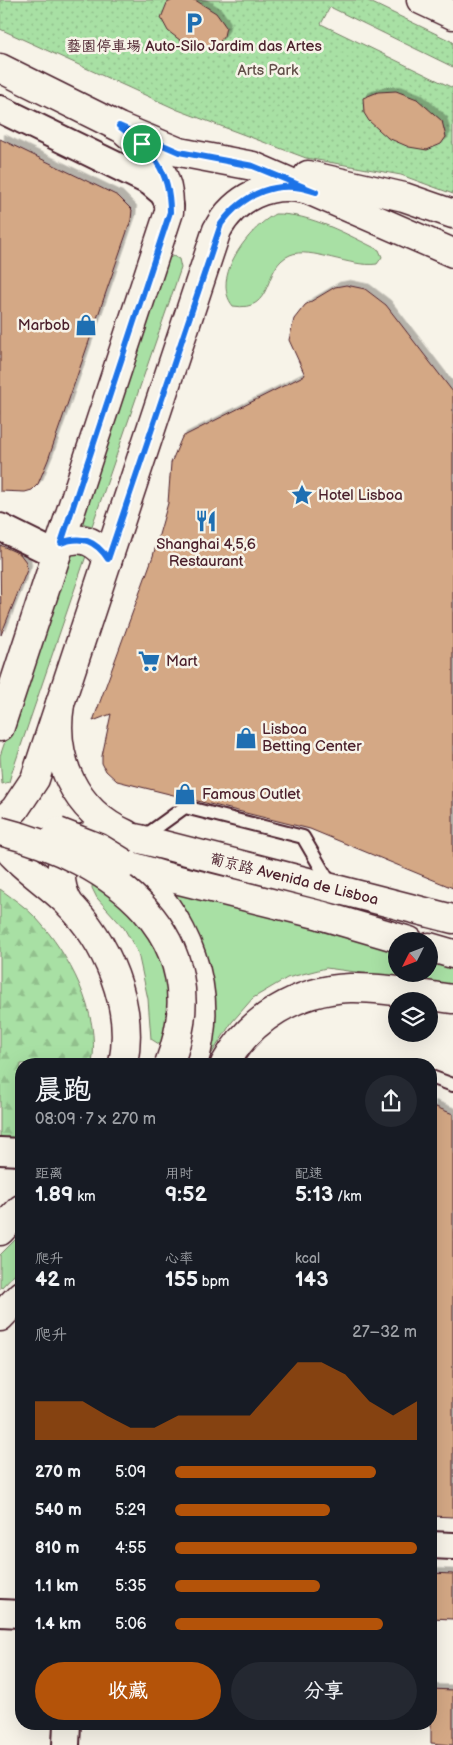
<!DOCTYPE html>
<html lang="zh">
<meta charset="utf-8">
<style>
:root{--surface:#171b24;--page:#242831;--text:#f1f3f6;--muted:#9ea1a6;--accent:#b45309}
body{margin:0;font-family:"Balsamiq Sans","LXGW WenKai TC",sans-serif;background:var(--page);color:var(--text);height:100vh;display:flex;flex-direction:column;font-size:19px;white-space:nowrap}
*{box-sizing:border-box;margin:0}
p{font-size:16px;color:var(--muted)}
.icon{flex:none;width:28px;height:28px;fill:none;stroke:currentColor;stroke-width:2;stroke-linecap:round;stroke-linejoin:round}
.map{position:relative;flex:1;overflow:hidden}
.details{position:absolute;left:15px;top:1058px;width:422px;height:672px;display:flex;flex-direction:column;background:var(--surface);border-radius:20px;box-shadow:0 5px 20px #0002}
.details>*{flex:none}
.needle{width:32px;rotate:228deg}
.fabs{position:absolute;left:388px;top:932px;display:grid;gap:10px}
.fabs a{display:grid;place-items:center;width:50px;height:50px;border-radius:50%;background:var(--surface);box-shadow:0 5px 20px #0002;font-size:25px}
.pin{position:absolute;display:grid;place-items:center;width:42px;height:42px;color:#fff;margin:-21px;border:2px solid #fff;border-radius:50%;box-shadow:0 1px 5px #0007}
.round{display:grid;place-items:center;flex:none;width:52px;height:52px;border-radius:26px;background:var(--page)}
.overview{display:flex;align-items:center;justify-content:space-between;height:85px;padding:0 20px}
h1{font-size:28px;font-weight:700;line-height:38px}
.metrics{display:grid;grid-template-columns:repeat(3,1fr);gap:8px;height:85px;padding:5px 20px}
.metrics div{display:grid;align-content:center}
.metrics b{font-size:21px;font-weight:700}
.metrics small{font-size:14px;font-weight:400}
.metrics p{font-size:14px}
.chart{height:140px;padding:10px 20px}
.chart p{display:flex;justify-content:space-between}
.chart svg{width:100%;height:90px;margin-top:5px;fill:var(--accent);opacity:.7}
.cta{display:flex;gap:10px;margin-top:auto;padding:10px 20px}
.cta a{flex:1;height:58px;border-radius:30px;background:var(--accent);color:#fff;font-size:20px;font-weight:700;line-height:58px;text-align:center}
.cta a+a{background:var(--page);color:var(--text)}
ul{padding:0 20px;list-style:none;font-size:16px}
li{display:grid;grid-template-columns:80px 60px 1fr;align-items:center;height:38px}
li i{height:12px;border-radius:6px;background:var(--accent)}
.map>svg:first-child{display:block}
</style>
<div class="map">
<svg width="453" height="1745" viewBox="0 0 453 1745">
<defs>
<pattern id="forest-firs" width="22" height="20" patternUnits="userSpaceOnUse" patternTransform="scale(1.25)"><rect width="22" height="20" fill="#a8e0a4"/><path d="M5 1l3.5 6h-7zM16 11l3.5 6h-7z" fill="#92c08d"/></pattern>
<pattern id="park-dots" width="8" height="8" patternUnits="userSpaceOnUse" patternTransform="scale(1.25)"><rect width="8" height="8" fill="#a8e0a4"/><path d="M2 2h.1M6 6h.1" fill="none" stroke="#92c08d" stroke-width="1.8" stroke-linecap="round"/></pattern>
<filter id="shadow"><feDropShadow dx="4.5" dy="-4.5" stdDeviation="0" flood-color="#0004"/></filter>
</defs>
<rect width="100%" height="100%" fill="#f7f3e8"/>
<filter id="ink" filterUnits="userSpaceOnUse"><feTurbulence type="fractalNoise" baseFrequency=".02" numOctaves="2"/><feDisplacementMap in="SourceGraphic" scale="10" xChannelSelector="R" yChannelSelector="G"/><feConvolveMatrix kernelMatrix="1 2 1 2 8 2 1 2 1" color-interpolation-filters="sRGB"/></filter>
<g filter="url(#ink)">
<g fill="#a8e0a4" stroke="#798068">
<path d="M275,214C310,213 348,235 379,250L382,257L377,264C351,268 310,246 290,255C261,267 276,313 233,306C210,278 249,228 275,214Z"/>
<path d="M173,256L179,259L181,268L92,526L78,522L168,259Z"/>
<path d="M71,550L86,556L11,775L9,782L2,784L0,756Z"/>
<path d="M129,855L326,902L323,932L396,950V974H429V958L453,963V985L326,968L287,978L253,998L232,1022L205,1064H190L151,1039L148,999L138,953L124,928L97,898L92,888L93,872Z"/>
<path d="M21,1234V1267L0,1289V1255Z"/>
</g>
<path fill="url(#forest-firs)" stroke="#798068" d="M0,889C12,898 26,907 36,918C69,954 101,1013 92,1064H21V1153L0,1154Z"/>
<path fill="url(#park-dots)" stroke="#798068" d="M0,0H366L453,42V67L330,7L321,24L453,88V194L401,175L306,158L178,110L0,29Z"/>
<g fill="#d4a885" stroke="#4a1f2b" filter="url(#shadow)">
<path d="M173,0H195L216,13L226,27L224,36L218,44L204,48L189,47L168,31L161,18L167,3Z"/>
<path d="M396,91L417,99L442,121L446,137L441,144L427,150L409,147L388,138L369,121L364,113L363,98L378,92Z"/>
<path d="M0,139L118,196L132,210L131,220L48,460L38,484L32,490L25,492L0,491Z"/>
<path d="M346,285L365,289L386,305L453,392V888L310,829L117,781L106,771L102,763V756L111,714L93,721L153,556L168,503L171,463L182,437L305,375L289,340L294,319L305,305L335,287Z"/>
<path d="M0,545L20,554L26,562L27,570L1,635Z"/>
<path d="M431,1105L453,1114V1517L431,1516Z"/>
<path d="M431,1573L453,1574V1619L431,1618Z"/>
<path d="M431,1689L453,1690V1745L431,1743Z"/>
</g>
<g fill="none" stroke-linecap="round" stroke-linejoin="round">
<g stroke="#4a1f2b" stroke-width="16">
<g id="service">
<path d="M142,838L185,807L303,837L331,885"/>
<path d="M431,1077L453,1085"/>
</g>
</g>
<g stroke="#4a1f2b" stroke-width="30">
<g id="minor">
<path d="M0,109L150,182L163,193L170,206"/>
<path d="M0,527L57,555"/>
<path d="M0,1151L21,1152"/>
<path d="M431,1545L453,1546"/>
<path d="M0,1613L21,1614"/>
<path d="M66,1745L67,1724"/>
</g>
</g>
<g stroke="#4a1f2b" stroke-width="31">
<g id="tertiary">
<path d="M61,543C82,535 96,541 108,559"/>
<path d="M0,727L169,212C171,176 154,154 126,132"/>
<path d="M0,823L15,809L35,779L217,230C235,197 269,181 305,189"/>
</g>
</g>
<g stroke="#4a1f2b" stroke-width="31">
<g id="primary">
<path d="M421,0L453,15"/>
<path d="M0,68L119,127L179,152L253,166L453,253"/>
<path d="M308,175L404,197L453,214"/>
<path d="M60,704C51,759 75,811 126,834"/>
<path d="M0,839C17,864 44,880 66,901C107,941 135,1006 123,1064"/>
<path d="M125,864L167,877L320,915L409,941"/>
<path d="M130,868C186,915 217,991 193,1064"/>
<path d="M68,902C52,872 64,836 102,834C114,833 128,837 140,839L453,919"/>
<path d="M429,947L453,954"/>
<path d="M225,1064C250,1018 298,990 350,988C384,987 420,995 453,999"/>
<path d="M0,1231L21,1209"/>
<path d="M0,1317L21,1295"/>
</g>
</g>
<use href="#service" stroke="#f7f3e8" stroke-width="12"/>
<use href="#minor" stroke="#f7f3e8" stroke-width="26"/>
<use href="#tertiary" stroke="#f7f3e8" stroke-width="28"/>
<use href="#primary" stroke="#f7f3e8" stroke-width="28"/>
<g stroke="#4a1f2b" stroke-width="31" stroke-linecap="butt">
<g id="primary-bridge">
<path d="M0,831C111,859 219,935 169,1064"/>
<path d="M58,832L99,848L125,864"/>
</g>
</g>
<use href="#primary-bridge" stroke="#f7f3e8" stroke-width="28"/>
</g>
</g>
<g fill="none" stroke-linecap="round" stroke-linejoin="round" filter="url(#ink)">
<g stroke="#fff" stroke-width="10">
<path id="route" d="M119,126L179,152L253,166L316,192C278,178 244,193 221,224L108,559C96,541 82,535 61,543L170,212C170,168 152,152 119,126Z"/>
</g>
<use href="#route" stroke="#1a73e8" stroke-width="6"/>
</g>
<defs>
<g id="parking-bare" transform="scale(1.725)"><path d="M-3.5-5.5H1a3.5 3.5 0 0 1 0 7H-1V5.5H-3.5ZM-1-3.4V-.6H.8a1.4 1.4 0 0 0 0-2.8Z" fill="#1f6fb2" stroke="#f7f3e8" stroke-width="2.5" paint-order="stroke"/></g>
<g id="shop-bare" transform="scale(1.725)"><path d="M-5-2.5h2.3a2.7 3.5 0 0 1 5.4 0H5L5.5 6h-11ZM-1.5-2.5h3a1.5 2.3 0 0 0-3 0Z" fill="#1f6fb2" stroke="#f7f3e8" stroke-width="2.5" paint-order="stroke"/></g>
<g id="sight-bare" transform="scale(1.725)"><path d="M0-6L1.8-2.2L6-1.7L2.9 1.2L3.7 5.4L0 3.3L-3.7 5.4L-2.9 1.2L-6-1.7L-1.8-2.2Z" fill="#1f6fb2" stroke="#f7f3e8" stroke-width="2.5" paint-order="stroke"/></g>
<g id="restaurant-bare" transform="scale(1.725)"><path d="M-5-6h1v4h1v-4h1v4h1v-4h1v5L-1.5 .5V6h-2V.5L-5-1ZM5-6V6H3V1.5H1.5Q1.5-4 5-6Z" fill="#1f6fb2" stroke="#f7f3e8" stroke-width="2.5" paint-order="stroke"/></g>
<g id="supermarket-bare" transform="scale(1.725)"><path d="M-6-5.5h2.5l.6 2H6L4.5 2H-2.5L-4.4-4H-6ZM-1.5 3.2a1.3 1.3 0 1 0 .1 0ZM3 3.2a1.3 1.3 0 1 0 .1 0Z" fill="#1f6fb2" stroke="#f7f3e8" stroke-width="2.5" paint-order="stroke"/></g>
</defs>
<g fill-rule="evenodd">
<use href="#parking-bare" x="194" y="23"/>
<use href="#shop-bare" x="86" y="325"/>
<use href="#sight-bare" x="302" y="495"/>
<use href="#restaurant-bare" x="206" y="521"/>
<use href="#supermarket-bare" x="149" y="661"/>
<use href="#shop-bare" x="246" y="738"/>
<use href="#shop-bare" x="185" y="794"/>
</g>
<g text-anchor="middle" stroke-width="5" stroke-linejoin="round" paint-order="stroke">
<g font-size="15" fill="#4a1f2b" stroke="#f7f3e8" text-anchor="start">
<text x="194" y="51" text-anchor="middle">藝園停車場 Auto-Silo Jardim das Artes</text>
<text x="70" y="330" text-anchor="end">Marbob</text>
<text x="318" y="500">Hotel Lisboa</text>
<text x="206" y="549" text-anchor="middle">Shanghai 4,5,6<tspan x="206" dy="17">Restaurant</tspan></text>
<text x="166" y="666">Mart</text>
<text x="262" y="734">Lisboa<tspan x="262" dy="17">Betting Center</tspan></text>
<text x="202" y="799">Famous Outlet</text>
</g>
<g font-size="15" fill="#624f49" stroke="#f7f3e8">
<text x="268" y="75">Arts Park</text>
</g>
<g font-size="15" fill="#4a1f2b" stroke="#f7f3e8">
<text transform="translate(294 879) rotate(14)" y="5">葡京路 Avenida de Lisboa</text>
</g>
</g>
</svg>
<div class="fabs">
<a><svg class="needle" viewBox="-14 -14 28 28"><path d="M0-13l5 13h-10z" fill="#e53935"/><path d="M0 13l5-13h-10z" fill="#9ea1a6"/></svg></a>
<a><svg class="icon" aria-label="layers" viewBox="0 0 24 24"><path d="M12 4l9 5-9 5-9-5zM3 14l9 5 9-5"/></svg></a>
</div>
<div class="pin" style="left:142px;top:144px;background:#1e9e55"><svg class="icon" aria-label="arrive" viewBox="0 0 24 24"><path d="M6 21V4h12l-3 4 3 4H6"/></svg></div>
<section class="details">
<div class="overview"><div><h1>晨跑</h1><p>08:09 · 7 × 270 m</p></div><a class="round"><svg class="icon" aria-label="share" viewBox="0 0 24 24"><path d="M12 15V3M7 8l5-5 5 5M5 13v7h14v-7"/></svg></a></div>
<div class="metrics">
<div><p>距离</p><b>1.89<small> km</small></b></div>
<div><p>用时</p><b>9:52</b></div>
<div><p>配速</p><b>5:13<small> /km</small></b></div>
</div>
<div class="metrics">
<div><p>爬升</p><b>42<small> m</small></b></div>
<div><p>心率</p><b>155<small> bpm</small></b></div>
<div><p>kcal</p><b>143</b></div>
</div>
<div class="chart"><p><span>爬升</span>27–32 m</p>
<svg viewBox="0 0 160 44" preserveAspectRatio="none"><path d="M0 44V25L10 25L20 25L30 32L40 38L50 38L60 32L70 32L80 32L90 32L100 19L110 6L120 6L130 12L140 25L150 32L160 25V44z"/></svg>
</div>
<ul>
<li><b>270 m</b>5:09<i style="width:83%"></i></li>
<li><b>540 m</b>5:29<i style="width:64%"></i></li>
<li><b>810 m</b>4:55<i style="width:100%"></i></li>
<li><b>1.1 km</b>5:35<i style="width:60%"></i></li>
<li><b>1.4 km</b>5:06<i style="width:86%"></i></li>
</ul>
<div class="cta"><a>收藏</a><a>分享</a></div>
</section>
</div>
